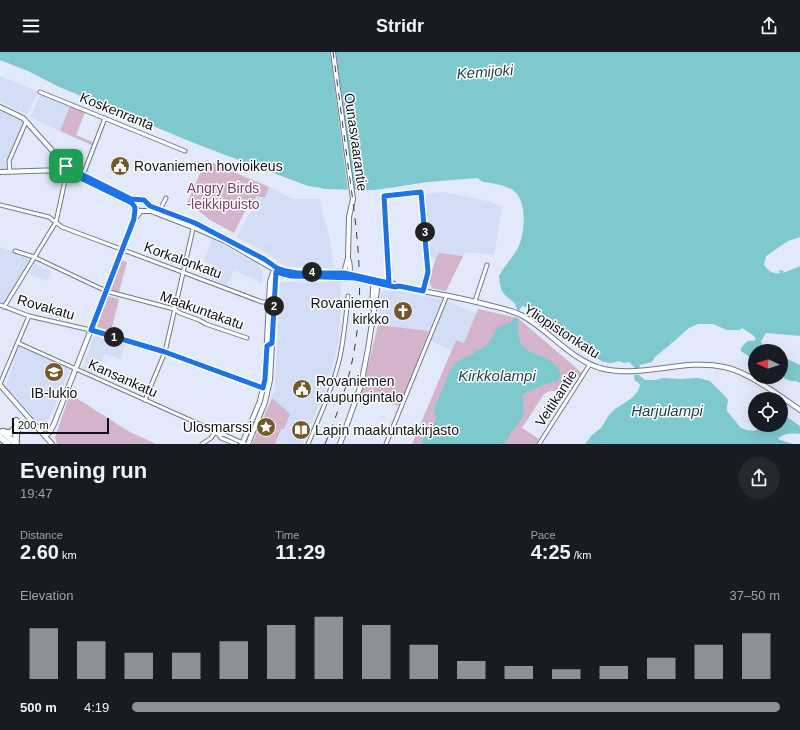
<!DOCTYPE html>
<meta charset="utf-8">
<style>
:root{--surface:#171b24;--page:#242831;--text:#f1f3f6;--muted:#9ea1a6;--accent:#8c9099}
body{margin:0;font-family:Arial,sans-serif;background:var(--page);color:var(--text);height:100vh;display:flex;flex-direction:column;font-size:15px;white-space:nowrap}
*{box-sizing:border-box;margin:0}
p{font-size:13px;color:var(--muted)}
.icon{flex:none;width:22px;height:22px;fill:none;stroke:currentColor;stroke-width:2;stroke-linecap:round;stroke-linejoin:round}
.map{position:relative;height:392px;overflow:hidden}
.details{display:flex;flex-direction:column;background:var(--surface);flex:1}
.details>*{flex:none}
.needle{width:26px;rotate:274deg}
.controls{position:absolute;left:748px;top:292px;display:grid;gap:8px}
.controls a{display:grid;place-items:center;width:40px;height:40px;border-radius:50%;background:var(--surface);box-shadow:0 4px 16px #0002;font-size:20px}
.scale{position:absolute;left:12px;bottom:10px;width:97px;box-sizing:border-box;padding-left:4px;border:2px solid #0f121a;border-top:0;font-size:11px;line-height:14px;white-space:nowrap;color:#0f121a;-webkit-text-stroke:3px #fff;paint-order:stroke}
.pin{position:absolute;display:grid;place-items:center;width:34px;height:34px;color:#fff;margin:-17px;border-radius:8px;box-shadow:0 2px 6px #0006}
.km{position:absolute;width:20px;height:20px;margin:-10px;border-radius:50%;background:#222;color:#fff;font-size:11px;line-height:20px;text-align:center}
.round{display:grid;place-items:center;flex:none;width:42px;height:42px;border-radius:21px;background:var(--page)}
.summary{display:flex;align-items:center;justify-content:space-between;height:68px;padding:0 20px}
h1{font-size:22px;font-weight:700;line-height:30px}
.figures{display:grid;grid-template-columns:repeat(3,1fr);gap:6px;height:68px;padding:4px 20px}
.figures div{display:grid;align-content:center}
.figures b{font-size:20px;font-weight:700}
.figures small{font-size:11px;font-weight:400}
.figures p{font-size:11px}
.chart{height:112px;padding:8px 20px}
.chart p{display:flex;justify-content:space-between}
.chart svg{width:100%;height:72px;margin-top:4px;stroke:var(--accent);stroke-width:6}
ul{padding:0 20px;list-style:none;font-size:13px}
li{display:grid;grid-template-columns:64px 48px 1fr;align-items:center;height:30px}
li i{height:10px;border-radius:5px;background:var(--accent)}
header{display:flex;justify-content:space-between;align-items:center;height:52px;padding:0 20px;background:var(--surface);font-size:18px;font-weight:700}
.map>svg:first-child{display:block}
</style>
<header><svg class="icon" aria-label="menu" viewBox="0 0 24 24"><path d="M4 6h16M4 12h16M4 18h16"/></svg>Stridr<svg class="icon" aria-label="share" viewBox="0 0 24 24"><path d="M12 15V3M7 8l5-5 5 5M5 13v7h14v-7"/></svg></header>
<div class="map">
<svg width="800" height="392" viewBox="0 0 800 392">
<rect width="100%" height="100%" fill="#e1e9fb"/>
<g fill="#d3ddf5">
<path d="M0,24L38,40L27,63L0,49Z"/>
<path d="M41,42L70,54L60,79L30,65Z"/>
<path d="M0,56L18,64L24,71L8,108V115L5,118H0Z"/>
<path d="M269,135L293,147H319L330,188L334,216L285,215L267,201L237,185L258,144L265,147Z"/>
<path d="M443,140L492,150L502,155L494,203L465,200L463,204L439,201L436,206H429L424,142Z"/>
<path d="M212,187L257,212L263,220L262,231L234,218L227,234L213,228L218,215L204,209Z"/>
<path d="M0,195L32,206L4,252L0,251Z"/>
<path d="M35,212L51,219L47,229L29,222Z"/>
<path d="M280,230H341L339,289L325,340L302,392H252L275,337Z"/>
<path d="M387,237L440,247L441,250L429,279L378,273L381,240Z"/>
<path d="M447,249L477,262L464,291L456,288L451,298L431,289Z"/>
<path d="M94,284L125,292L121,307L104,302L97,323L83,316Z"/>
<path d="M19,295L71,316L46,373H41L6,335Z"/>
</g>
<g fill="#d3b4ca">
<path d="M70,54L85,60L76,83L95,91L94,94L60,79Z"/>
<path d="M206,108L269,135L265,146L257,144L250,156L247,155L234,181L210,168L199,159L186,153Z"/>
<path d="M439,201L463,204L446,239L432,236L429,229L436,206Z"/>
<path d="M122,208L127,210L119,240L110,238Z"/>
<path d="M108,244L119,247L111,279L97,275Z"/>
<path d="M478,257L513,265L519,267L582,321L580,325L571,319L558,339H550L544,342L522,376L539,387L536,392H412L456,288L464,291Z"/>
<path d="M378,273L429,279L400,354L361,343Z"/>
<path d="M70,342L128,379L156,392H57L55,385Z"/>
<path d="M272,346L290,362L284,377H281L275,392H252Z"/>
</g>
<g fill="#7dc9ce">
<path d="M0,0H800V185L788,189L766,204L764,213C768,219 773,222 780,221L779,218L784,219L783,221L800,214V284L766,281L761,289L762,292L771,299H755V309L741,299V296C745,291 747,288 754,289L756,287L753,283L742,276L740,278H727L713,272H698L689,276L672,291L655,305L652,310L640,313L639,316H635L629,310L624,311L619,309L612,311L603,310L576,293L529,256L522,254L519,259L517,258C516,249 511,249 505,243C500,238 500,231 499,224C504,215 511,207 517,198C525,184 528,150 514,139C505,132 491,132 481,129L478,126L428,130L375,138L323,137L322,136L308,134L194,91L57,34L28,19L0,8Z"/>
<path d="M515,265L519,267C517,277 517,289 525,296C536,306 549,302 558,317C561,321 561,324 558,329L545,332L522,343L524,355L522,366L510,382L505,392H421C423,388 425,381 428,377C438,367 437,372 434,358L449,321L455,311L458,309L473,302L477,298L481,297L488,292L499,274L510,271Z"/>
<path d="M781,304L800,313V331L796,329C790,330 786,327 781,324Z"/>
<path d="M634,323H639L645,328H655L663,326L681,327L698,326L710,329L724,343L728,348L727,355V359L741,376L747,378L754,379L767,373H781V361L800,374V382C793,381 783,381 778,387L793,392H585L592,383L601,376L609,363L615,357L632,346L638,339L640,333L638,330L635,329Z"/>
</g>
<path fill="#e1e9fb" d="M330,0H336L354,139H348Z"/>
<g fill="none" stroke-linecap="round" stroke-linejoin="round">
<g stroke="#71798d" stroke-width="5">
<g id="street">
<path d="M40,40L185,99"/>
<path d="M10,120L9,109L26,70"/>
<path d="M83,123L105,66"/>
<path d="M0,153L49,165L62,175L262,250H268"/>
<path d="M160,158L166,146"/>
<path d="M15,199L34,205L106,239L174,257L180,261L199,268L206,272L247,286"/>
<path d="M389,231L384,144L421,140L428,220L423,239"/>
<path d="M475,249L487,213"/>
<path d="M0,253L29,264L95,279L165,300L264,336"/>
<path d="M4,255L56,170L66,124"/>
<path d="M18,291L208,376L219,383L221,386L236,392"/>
<path d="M0,332L29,264"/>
<path d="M145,348L165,300L193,177L195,171"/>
<path d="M219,383L223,382L245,392"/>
<path d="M202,392L211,386L215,380"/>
<path d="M308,392C320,364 333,335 340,305C344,285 346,265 348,244"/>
<path d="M386,392L447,243"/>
<path d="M539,392L590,312"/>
</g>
</g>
<g stroke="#71798d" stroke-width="6">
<g id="secondary">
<path d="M333,0L353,147L349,165L348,206L344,221L345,224"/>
<path d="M0,55L23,66L65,113"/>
<path d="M65,113L71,114L73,118L78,121L131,147L144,148L152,155L195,171L250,199L277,216L285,219L294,221H344L394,232L399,235"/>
<path d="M62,118C62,124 67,126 72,123"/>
<path d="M0,120L62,118"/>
<path d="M72,123L127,148L134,153"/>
<path d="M137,148L134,153L138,159H151L200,178L225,189L282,222L296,225L355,227L395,235H399C429,240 459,245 488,253C500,256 512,258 523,264C550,279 570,307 600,316C641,327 683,306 724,315C747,319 780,344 800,358"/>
<path d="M348,224C351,220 350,211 348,206"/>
<path d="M372,255L373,237L374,230"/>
<path d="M0,333L52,392"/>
<path d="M45,384L50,380L54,372L134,168L140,160"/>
<path d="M242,392L260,349L265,327L270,230L274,218"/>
<path d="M248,392L265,350L270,328L276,218"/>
<path d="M340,392L361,333L368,297L377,238L376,230"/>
</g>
</g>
<g stroke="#71798d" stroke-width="8">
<g id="highway">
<path d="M2,380L11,381L16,375"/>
<path d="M3,380L16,392"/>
<path d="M0,385L8,392"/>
<path d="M16,392V383L19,373L16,369"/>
</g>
</g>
<use href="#street" stroke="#fff" stroke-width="3"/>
<use href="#secondary" stroke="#fff" stroke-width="4"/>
<use href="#highway" stroke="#fff" stroke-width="5.5"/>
<path stroke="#363a44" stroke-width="1" stroke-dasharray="7 7" stroke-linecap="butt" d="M325,392C339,358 351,324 356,287C364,234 357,180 350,127C344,85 339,42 333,0"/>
</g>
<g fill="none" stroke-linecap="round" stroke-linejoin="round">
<g stroke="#fff" stroke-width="8">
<path id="route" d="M66,114C69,112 72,114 73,118L72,122L130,150C138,155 134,159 134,167L91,278L165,300L263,336L265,327L267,294L272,291L276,220L291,224L355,226L395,235L399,234L423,239L428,220L421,140L384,144L389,231L344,221H297L286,219L277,216L264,207L195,171L150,154L144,148L131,147L73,118L71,124H66L62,120V117L66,114"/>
</g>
<use href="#route" stroke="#1a73e8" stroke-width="5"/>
</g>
<defs>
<g id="civic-disc" transform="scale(1)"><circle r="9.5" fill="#74582b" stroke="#fff"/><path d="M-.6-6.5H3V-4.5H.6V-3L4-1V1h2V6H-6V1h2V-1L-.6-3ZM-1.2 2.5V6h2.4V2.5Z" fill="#fff"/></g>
<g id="church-disc" transform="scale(1)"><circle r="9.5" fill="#74582b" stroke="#fff"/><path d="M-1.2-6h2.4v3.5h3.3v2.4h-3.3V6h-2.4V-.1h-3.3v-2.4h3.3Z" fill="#fff"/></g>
<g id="school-disc" transform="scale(1)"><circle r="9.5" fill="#74582b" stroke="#fff"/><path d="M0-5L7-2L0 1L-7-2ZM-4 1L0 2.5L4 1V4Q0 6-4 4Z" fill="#fff"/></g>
<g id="sight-disc" transform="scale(1)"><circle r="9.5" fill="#74582b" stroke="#fff"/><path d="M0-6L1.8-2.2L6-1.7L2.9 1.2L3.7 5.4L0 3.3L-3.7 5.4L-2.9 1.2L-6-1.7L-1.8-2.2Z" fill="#fff"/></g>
<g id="library-disc" transform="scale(1)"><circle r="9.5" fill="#74582b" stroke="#fff"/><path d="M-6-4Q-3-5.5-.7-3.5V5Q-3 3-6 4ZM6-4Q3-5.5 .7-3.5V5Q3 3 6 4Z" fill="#fff"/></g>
</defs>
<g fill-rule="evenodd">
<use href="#civic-disc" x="120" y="114"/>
<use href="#church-disc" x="403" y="259"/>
<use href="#school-disc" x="54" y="320"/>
<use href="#civic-disc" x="302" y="337"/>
<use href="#sight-disc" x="266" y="375"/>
<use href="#library-disc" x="301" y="378"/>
</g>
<g text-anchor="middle" stroke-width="3" stroke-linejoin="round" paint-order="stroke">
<g font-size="14" fill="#0f121a" stroke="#fff">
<text transform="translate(117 59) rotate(22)" y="5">Koskenranta</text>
<text transform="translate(356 90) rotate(82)" y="5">Ounasvaarantie</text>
<text transform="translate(183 208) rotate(20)" y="5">Korkalonkatu</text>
<text transform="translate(46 255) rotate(16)" y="5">Rovakatu</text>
<text transform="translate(202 258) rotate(20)" y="5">Maakuntakatu</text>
<text transform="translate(562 279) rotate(33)" y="5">Yliopistonkatu</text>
<text transform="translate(123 326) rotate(24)" y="5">Kansankatu</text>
<text transform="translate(556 346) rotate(-57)" y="5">Veitikantie</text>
</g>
<g font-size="14" fill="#0f121a" stroke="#fff" text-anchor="start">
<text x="134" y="119">Rovaniemen hovioikeus</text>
<text x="389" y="256" text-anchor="end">Rovaniemen<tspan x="389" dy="16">kirkko</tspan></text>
<text x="316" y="334">Rovaniemen<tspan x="316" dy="16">kaupungintalo</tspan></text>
<text x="54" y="346" text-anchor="middle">IB-lukio</text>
<text x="252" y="380" text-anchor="end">Ulosmarssi</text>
<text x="315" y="383">Lapin maakuntakirjasto</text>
</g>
<g font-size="14" fill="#7b3e6e" stroke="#fff">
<text x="223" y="141">Angry Birds<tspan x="223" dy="16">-leikkipuisto</tspan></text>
</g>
<g font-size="15" font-style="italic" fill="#1f4446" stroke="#fff">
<text transform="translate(485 20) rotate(-4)" y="5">Kemijoki</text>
<text x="497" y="329">Kirkkolampi</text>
<text x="667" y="364">Harjulampi</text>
</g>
</g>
</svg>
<div class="controls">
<a><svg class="needle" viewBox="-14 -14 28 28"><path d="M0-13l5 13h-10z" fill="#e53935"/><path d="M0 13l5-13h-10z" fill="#9ea1a6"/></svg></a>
<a><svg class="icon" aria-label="locate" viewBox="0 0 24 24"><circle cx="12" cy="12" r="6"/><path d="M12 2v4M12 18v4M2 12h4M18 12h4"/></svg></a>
</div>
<div class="scale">200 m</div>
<div class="pin" style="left:66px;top:114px;background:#1e9e55"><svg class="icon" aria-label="arrive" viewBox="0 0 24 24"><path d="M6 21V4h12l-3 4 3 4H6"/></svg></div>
<b class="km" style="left:114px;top:285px">1</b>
<b class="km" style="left:274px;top:254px">2</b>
<b class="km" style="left:425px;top:180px">3</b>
<b class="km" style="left:312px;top:220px">4</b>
</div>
<section class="details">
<div class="summary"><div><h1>Evening run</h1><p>19:47</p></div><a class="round"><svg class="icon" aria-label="share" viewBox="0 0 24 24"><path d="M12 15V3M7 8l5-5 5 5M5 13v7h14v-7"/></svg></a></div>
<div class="figures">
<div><p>Distance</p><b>2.60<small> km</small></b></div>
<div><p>Time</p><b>11:29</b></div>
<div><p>Pace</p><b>4:25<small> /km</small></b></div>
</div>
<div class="chart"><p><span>Elevation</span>37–50 m</p>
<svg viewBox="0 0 160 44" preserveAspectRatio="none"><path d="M5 44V13M15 44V21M25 44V28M35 44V28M45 44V21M55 44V11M65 44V6M75 44V11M85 44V23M95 44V33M105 44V36M115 44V38M125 44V36M135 44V31M145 44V23M155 44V16"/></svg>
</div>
<ul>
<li><b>500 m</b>4:19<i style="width:100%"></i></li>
</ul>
</section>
